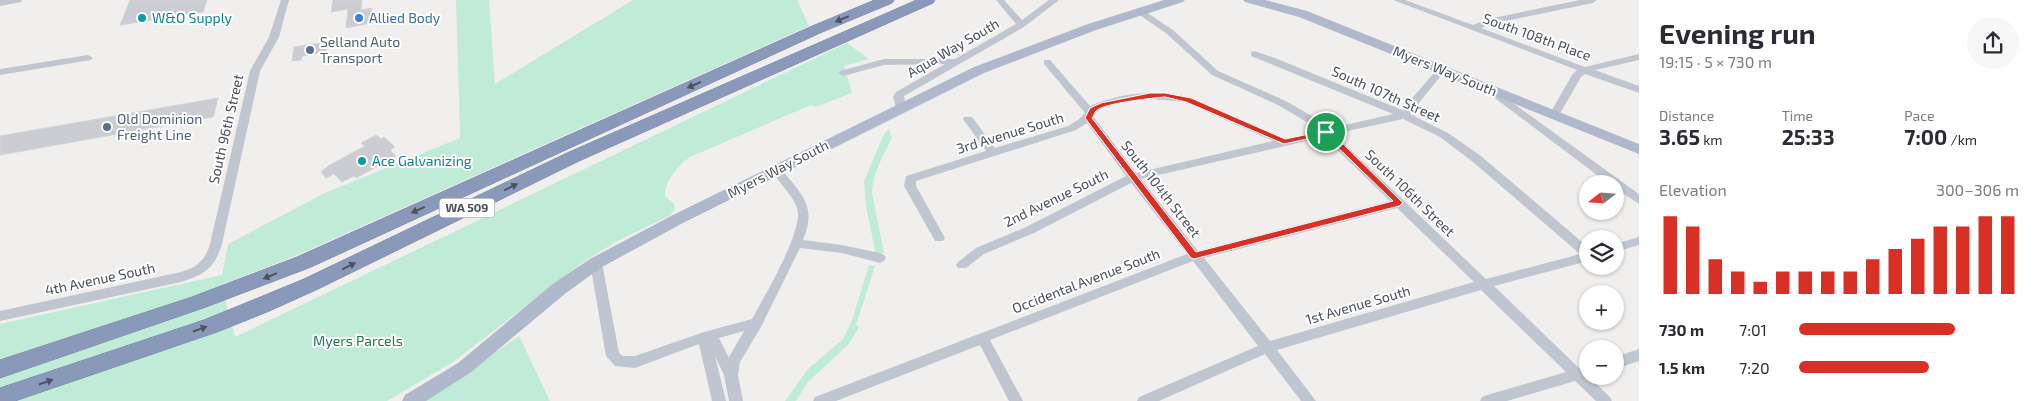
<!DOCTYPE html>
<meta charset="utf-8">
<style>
:root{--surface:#fff;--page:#f7f7f7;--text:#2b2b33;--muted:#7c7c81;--accent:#d93025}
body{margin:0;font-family:"Exo 2",sans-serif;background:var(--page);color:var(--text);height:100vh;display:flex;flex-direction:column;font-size:19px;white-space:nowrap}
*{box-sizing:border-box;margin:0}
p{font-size:16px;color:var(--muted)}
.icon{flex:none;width:28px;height:28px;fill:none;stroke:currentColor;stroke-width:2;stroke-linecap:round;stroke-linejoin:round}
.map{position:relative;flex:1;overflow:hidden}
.panel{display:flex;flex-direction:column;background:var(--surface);width:400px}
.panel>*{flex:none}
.needle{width:32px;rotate:253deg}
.controls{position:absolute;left:1579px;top:175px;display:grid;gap:10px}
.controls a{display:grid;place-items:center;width:45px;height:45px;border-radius:50%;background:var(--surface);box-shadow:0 1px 4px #0004;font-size:25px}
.pin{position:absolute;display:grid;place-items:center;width:42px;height:42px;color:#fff;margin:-21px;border:2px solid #fff;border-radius:50%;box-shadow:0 1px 5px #0007}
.round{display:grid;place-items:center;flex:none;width:52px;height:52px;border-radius:26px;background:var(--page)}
.overview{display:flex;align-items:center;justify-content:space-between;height:85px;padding:0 20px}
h1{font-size:28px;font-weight:700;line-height:38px}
.stats{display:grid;grid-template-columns:repeat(3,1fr);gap:8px;height:85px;padding:5px 20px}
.stats div{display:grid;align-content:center}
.stats b{font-size:21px;font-weight:700}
.stats small{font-size:14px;font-weight:400}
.stats p{font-size:14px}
.chart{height:140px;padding:10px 20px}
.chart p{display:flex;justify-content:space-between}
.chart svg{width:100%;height:90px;margin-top:5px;stroke:var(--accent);stroke-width:6}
ul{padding:0 20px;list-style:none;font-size:16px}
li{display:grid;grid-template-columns:80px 60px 1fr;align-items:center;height:38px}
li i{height:12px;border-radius:6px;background:var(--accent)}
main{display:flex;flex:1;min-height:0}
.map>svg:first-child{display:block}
</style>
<main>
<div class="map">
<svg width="1639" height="401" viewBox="0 0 1639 401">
<rect width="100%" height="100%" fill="#f1efee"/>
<g fill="#c0ebd7">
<path d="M456,0H489L495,84L633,0H797L809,26L300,254L221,285L235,337L847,43L869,59L844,66L852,93L816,107L811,105L690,157C678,166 665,180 665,196L674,204L675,209L671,215L621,239L583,262L453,362L387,401H0V324L222,275L228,244L325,193L460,138Z"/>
<path d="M889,129L892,138C883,156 873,172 872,193L884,253L876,255L866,206L864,181L884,134Z"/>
<path d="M869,265L875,266L856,325L859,327L849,344L808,382L796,401H785L808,369L843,339L852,320Z"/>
<path d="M519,336L550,401H424Z"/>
</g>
<g fill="#cccdd3" stroke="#d3d4d9">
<path d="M130,0H207L203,12L120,25Z"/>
<path d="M333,0H362L361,10L372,8L371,23L346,28L348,9L331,12Z"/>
<path d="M328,42L326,52L302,56L301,60L292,61L294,47Z"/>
<path d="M218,98L213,117L0,155V136Z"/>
<path d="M376,135L381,139L384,137L395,147L390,150L396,156L356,178L354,176L342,182L334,174L326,178L321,172L328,166L365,146L361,143Z"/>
</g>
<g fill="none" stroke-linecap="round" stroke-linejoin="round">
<g stroke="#7584a5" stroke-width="1">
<g id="highway">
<path d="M875,0H894L892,3L820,33L311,267L206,307L0,378V360L192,297L297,257L810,27Z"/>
<path d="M917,0H935L933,3L579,161L318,289L267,312L217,332L15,401H0V388L204,320L253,300L304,279L567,153Z"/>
</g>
</g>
<g fill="#c0c6cf" fill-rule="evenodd">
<path d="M0,0H22L21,2L0,6Z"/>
<path d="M281,0H289L279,37L260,71L222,244C214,269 205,274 181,282L0,321V311L181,272C197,267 205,261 210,244L250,71L269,37Z"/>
<path d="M996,0H1004L1022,20L1049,0H1059L1024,27L904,96L906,107L905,109L901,110L896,107L893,97L896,92L945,64L884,65L843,76L838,73L840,71L884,59H955L1016,24Z"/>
<path d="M1393,0H1405L1473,25L1488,19L1580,0H1597L1593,3L1491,24L1481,28L1585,67L1639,54V60L1595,70L1639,86V93L1585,74L1581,77L1558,117H1550L1549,115L1572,75L1577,70Z"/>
<path d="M1140,8L1173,30L1218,71L1286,101L1320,121L1328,129L1393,114L1251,56V52L1254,51L1275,58L1402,110L1438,68H1444L1446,70L1444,72L1410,114L1448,133L1481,156L1588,247V261L1494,286L1579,368L1588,365V376L1610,397L1612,401H1596L1575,381L1507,401H1480L1482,397L1487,395L1566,372L1481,290L1277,350L1316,401H1301L1265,354L1159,401H1137L1139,397L1258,346L1193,261L990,340L1023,401H1009L980,345L836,401H813L815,397L1187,254L1131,183L1034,233L984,254L966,268H958L956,265L958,262L976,248L1026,227L1126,176L1087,123L1076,130L916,181V186L945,238L943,241H935L904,186L906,176L986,151L963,119L964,117H972L995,148L1068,126L1078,120L1085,113L1044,64V60H1050L1090,106C1121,92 1159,89 1192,98L1286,139L1318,131L1312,125L1278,105L1212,75L1167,34L1137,13V9ZM1153,99L1185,102L1273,141L1136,173L1093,116C1105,100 1135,100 1153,99ZM1403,119L1440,137L1473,162L1580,254L1486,279L1334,134ZM1324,137L1390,201L1198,251L1141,179ZM1397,208L1474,282L1270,341L1204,258Z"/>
<path d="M88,55L93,58L91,60L0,75V69Z"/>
<path d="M1492,88L1639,194V204L1615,188V184H1609L1488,93L1487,91Z"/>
<path d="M776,166L780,167C800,194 818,204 803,240L842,245L880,253L884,255L886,258L884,261L880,263L842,253L800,248L761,327L740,362L738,375L743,401H729L724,375L715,356L726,401H712L699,344L635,368L615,366L606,356L590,263L592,260H600L602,263L619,353L623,356H635L704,332L752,319C763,298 805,229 797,208C792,194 779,183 771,170ZM744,331L729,357V358L719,338Z"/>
<path d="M1639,237V245L1615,252V244Z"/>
<path d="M1639,349V361L1615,369V357Z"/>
</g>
<g fill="#b0b9cb" fill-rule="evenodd">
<path d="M1164,0H1185L1183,2L1096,30L984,73L683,223L602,267L566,293L470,373L426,401H402L405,395L458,363L554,283L590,259L673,215L974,67L1088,24Z"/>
<path d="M1243,0H1265L1307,11L1639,144V154L1299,17L1245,2Z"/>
</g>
<use href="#highway" fill="#8a99b9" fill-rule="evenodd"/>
</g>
<defs><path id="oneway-solid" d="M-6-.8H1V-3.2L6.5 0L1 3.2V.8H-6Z" transform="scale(1.25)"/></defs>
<g fill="#4b535f">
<use href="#oneway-solid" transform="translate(842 19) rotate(157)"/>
<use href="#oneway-solid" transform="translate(694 85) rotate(156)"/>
<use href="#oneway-solid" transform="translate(511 187) rotate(-26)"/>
<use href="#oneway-solid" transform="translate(418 210) rotate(156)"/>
<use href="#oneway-solid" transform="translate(349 266) rotate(-26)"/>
<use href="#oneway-solid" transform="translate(270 276) rotate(158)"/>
<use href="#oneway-solid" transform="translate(200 329) rotate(-19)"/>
<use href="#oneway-solid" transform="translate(46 382) rotate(-19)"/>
</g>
<path fill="#d93025" stroke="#fff" fill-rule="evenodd" d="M1150,93H1165L1191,98L1285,139L1329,130L1403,203L1399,206L1194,259L1191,258L1085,118L1090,108L1101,103ZM1165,97L1186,102L1284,144L1325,135L1393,201L1196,252L1092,118C1094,116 1094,113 1096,111C1104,103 1153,98 1165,97Z"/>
<g fill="#0f9aa8" stroke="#fff" stroke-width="2">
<circle cx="142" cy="18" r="5"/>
<circle cx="362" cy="161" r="5"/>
</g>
<circle fill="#3f7fe0" stroke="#fff" stroke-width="2" cx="359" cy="18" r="5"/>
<g fill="#5c6f8a" stroke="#fff" stroke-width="2">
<circle cx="310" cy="50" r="5"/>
<circle cx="107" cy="127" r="5"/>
</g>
<g text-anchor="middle" stroke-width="4" stroke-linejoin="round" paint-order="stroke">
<rect fill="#fff" stroke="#7f848c" stroke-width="1" x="439.5" y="198.5" width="55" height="19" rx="4"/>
<g font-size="12" font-weight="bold" fill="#484f5a">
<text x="467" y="212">WA 509</text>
</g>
<g font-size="14" fill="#0d838f" stroke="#fff" text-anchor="start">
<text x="152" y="23">W&amp;O Supply</text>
<text x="372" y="166">Ace Galvanizing</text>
</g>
<g font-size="14" fill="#366cbe" stroke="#fff" text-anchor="start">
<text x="369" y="23">Allied Body</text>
</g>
<g font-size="14" fill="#484f5a" stroke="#fff">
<text transform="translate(1537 37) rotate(20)" y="5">South 108th Place</text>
<text transform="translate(953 48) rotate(-30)" y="5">Aqua Way South</text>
<text transform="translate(1445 71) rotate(22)" y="5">Myers Way South</text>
<text transform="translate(1386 94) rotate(24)" y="5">South 107th Street</text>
<text transform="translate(226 129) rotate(-77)" y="5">South 96th Street</text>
<text transform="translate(1010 133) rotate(-17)" y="5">3rd Avenue South</text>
<text transform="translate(778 169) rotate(-27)" y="5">Myers Way South</text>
<text transform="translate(1161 189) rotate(52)" y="5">South 104th Street</text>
<text transform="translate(1410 193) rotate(44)" y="5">South 106th Street</text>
<text transform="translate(1056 198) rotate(-26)" y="5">2nd Avenue South</text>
<text transform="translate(100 279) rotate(-12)" y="5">4th Avenue South</text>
<text transform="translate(1086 281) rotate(-21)" y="5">Occidental Avenue South</text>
<text transform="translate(1358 305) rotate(-16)" y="5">1st Avenue South</text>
</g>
<g font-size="14" fill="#4e5e75" stroke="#fff" text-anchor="start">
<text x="320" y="47">Selland Auto<tspan x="320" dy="16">Transport</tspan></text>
<text x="117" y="124">Old Dominion<tspan x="117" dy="16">Freight Line</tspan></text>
</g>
<g font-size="14" fill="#1e7558" stroke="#fff">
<text x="358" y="346">Myers Parcels</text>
</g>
</g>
</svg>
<div class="controls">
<a><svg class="needle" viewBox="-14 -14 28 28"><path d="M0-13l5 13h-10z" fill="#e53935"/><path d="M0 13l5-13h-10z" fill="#7c7c81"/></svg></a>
<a><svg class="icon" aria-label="layers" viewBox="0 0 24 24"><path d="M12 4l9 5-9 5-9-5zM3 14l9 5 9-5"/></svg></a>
<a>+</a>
<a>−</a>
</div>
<div class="pin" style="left:1326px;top:132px;background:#1e9e55"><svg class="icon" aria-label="arrive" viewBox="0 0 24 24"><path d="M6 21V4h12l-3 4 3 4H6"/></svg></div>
</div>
<section class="panel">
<div class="overview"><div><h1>Evening run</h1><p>19:15 · 5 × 730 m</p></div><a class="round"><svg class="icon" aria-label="share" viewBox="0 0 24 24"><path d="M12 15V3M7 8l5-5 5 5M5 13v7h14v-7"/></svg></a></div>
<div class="stats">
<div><p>Distance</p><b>3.65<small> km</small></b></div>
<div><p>Time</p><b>25:33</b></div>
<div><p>Pace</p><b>7:00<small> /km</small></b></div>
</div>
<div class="chart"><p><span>Elevation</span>300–306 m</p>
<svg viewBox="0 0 160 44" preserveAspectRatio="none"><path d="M5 44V6M15 44V11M25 44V27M35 44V33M45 44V38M55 44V33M65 44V33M75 44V33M85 44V33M95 44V27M105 44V22M115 44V17M125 44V11M135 44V11M145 44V6M155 44V6"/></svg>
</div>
<ul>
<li><b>730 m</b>7:01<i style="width:71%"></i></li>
<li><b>1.5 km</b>7:20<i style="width:59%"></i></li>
</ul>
</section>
</main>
